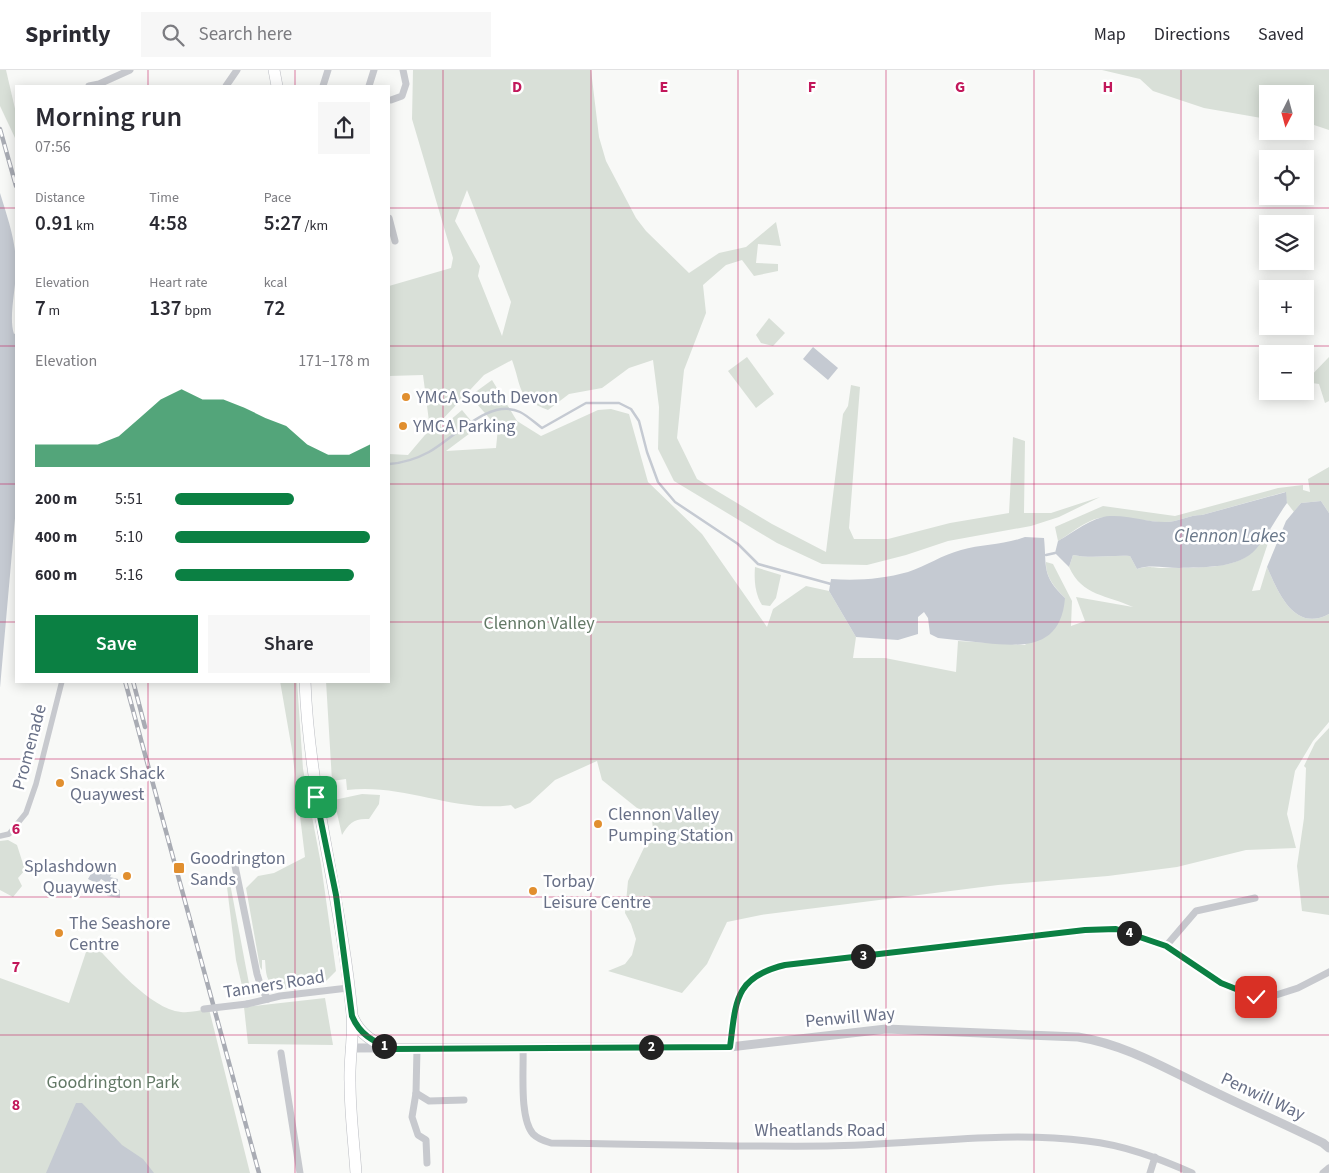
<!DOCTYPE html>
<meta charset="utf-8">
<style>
:root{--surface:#fff;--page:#f7f7f7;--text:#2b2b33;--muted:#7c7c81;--line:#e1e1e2;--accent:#0b8043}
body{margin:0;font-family:"Source Sans 3",sans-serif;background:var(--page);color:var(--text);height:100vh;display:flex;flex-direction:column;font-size:19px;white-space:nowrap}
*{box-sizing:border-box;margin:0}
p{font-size:16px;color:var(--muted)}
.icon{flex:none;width:28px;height:28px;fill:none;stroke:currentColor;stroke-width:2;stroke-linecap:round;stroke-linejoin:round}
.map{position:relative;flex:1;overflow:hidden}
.side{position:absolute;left:15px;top:15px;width:375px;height:598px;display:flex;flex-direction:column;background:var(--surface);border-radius:0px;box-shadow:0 2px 12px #0003}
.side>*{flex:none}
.needle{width:32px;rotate:186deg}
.fabs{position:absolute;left:1259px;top:15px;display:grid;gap:10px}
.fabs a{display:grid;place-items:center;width:55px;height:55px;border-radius:0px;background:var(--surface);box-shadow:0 2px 12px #0003;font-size:25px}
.pin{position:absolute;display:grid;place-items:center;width:42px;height:42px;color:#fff;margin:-21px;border-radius:10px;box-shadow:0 2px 8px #0006}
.km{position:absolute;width:25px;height:25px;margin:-12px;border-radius:50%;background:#222;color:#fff;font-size:14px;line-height:25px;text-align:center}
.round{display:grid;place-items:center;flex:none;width:52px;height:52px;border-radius:0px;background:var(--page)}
.headline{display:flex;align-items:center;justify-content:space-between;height:85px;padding:0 20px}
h1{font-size:28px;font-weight:600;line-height:38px}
.stats{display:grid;grid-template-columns:repeat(3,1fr);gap:8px;height:85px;padding:5px 20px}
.stats div{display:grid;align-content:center}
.stats b{font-size:21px;font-weight:600}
.stats small{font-size:14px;font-weight:400}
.stats p{font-size:14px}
.chart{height:140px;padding:10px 20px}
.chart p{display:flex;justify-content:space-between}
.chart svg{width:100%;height:90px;margin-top:5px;fill:var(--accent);opacity:.7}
.cta{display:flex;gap:10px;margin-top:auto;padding:10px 20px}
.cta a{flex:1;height:58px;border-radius:0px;background:var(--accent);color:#fff;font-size:20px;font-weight:600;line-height:58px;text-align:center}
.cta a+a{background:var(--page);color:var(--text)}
ul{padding:0 20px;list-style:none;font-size:16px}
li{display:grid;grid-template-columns:80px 60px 1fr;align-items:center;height:38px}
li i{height:12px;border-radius:6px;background:var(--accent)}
header{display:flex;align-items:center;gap:30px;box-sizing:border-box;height:70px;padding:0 25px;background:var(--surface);border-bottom:1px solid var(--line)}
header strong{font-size:24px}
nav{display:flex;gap:28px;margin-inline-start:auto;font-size:18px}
.search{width:350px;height:45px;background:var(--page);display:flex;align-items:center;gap:12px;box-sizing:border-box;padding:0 18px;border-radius:0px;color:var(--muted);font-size:19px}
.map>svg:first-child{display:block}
</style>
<header>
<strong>Sprintly</strong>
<div class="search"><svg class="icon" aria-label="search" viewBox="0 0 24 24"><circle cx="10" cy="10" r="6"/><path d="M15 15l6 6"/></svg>Search here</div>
<nav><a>Map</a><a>Directions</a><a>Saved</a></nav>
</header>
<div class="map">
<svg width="1329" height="1103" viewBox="0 0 1329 1103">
<rect width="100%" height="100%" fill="#f8f9f7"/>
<g fill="#d9e0d8" fill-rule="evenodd">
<path d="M0,0H6L16,43V70L0,36Z"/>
<path d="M413,0H591L599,67L606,91L636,148L646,161L689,203L719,183L746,177L776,152L781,176L758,174L756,193L778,194V201L754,206L742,190L726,195L703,215L706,243L684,300L677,368L697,409L772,454L826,482L843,344L848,336L851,315L860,317L849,458L854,469H888L950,453L1009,443L1013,367L1025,371L1024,443H1051L1100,427L1059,447L1031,456L948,471L906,485L867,495L822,494L777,473L674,411L658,379L659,337L653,290L629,298L602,318L569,324L548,340C516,328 522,317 512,290L484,305L441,351V358L462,340L477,358L446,381L496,378L498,358L470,326L492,310L517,351L541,366L598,340L611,339L629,344L648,412L702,464L767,557L773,539L806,516L829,521L856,567L853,588H885L956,602L958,571L1025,575L1065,528C1055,518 1045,507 1046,492L1053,494L1072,531L1071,556L1085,551L1076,527L1133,537C1107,525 1082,526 1069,497L1073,485C1092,489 1110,485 1130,486L1137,499C1150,495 1152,498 1164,498C1186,498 1223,499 1242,489C1252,484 1258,476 1264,467L1269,470L1252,521L1260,520L1267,497C1278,522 1294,563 1329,544V652L1313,671L1295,701L1287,744L1296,778L1246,780L1177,797L1108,806L998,815L761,845L727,852L707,894L682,923L608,901L625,894L632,885L636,869L631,854L625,843L628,811L653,759L652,750L602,710L597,691L555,710L530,733L515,739L511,735C455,743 403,713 347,720L346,709L332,711L326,611H389V384L408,385L430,359L423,305L389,306V216L451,198L453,188L412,49ZM467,120L511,232L502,266L478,206L480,196L455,151Z"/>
<path d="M1102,0H1329V60L1305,52V24H1268L1267,49L1204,38L1153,21L1140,9Z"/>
<path d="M769,248L785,263L773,276L761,273L756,265Z"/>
<path d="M747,287L774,324L756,338L728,301Z"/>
<path d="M1329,287V331L1325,333L1319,314L1305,312Z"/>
<path d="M1329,397V443L1321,431L1301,433L1294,442L1287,433L1285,422L1202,445C1189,445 1178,452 1165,452C1143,452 1121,444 1099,448C1085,451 1070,464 1058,471L1055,457L1103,436L1175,446L1278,418L1303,415V420L1310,422L1308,409Z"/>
<path d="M755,497L781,505L776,528L770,536L762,535C755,524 754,510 755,497Z"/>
<path d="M280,611H297L303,699L321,794L336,901L323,914L285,919L284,915L273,916C265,908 266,900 265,890H262V900L260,897L246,818L258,806L274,803L305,787L292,680Z"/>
<path d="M1329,658V845L1302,841L1297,796L1304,748L1306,698L1304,696L1315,673Z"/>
<path d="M362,724L380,725L379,734L369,749C354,748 349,753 342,765L334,730Z"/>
<path d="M8,770L17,775L25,800L18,808L22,816L13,827L0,820V771Z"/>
<path d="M229,808L250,919L243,920L236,890L226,809Z"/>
<path d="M90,870C111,892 150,939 181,942C190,943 200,940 209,939L250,1103H0V908L69,933Z"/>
<path d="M325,928L333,975L248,974L244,937Z"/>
</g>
<g fill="#c5cad2">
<path d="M0,123C7,146 16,171 16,195C17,215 8,247 14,264L16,263V437L0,618Z"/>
<path d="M813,277L838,298L828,310L803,289Z"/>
<path d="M1286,422L1287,433C1276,448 1268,465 1256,479C1239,499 1203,497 1179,498C1164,498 1151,494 1137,499L1130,486C1110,485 1092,489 1073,485L1069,497L1055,483L1058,471C1074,462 1092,447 1110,446C1129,445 1147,452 1165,452C1178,452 1189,445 1202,445Z"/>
<path d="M1321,431L1329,443V544C1294,563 1278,522 1267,497L1286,451L1301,433Z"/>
<path d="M1025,467L1044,468C1047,497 1041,505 1065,528C1061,578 1025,577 985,573C969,571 953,570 938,568L930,564L928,548L924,542L918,547V564L898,570L856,567L829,521L831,509C857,511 883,509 908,502C926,496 942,485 961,480C982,474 1004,475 1025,467Z"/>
<path d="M96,795L106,798L110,796L113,801L110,807L118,809L117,819L120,820V828L107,826L112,816L101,809L98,814L88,809Z"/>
<path d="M76,1033H82L122,1075L143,1089L154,1103H46Z"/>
</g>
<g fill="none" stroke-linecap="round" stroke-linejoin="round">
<g stroke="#c5cad2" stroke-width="2.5">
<path d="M389,394C403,393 416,389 429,382C453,369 490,327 520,342C528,346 535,353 542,358L586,333H619L631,339L639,351L647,382L658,412L675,432L738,474L758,494L831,514"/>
<path d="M1269,460L1279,466"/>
<path d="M1046,485L1055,483"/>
</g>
<g stroke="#babcc2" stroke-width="12">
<g id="primary">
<path d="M274,0L277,16"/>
<path d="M305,611C309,725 342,831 352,944C354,966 349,990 350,1012C350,1043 354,1073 356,1103"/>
<path d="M353,948C361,966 374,972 391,979"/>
</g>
</g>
<path stroke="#c7c9ce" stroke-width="5.5" d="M0,766L9,764L26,743L36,714L62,611"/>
<g stroke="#c7c9ce" stroke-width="7">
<path d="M89,16L99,14L130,0"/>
<path d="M226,16L237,0"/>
<path d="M323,16L328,0"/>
<path d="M369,16L374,0"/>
<path d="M391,30L402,26L406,14L403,0"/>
<path d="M389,148L395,171"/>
<path d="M235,796L257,904L262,920L268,929"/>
<path d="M1166,876L1196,841L1255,828"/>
<path d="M247,934L280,926L348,918"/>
<path d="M730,977C736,932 734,907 785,895L1038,865L1116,859L1166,876L1221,913L1256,927L1273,926L1298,918L1329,902"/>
<path d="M523,978C524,999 519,1048 533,1064C538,1069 544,1071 551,1073C643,1074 735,1077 827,1076C914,1075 1001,1060 1087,1071C1124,1075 1158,1088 1192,1103"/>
<path d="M417,979L416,1023L412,1047L418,1065L426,1070L427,1093"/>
<path d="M281,983L300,1103"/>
<path d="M416,1023L429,1031L464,1030"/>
<path d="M1150,1103L1155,1087"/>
<path d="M1323,1103L1329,1098"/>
</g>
<path stroke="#c7c9ce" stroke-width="9" d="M350,978L730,977L886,959L1078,967C1129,975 1173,1003 1219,1024C1254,1041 1289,1056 1323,1073L1329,1078"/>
<use href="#primary" stroke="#fff" stroke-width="11"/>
<g stroke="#a9acb4" stroke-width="4.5">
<g id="rail">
<path d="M0,59L16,116"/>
<path d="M125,611L259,1103"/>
<path d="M133,611L145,657"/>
</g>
</g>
<use href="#rail" stroke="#fff" stroke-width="2.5" stroke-dasharray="8" stroke-linecap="butt"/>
<path stroke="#c7c9ce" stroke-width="7" d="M204,939L247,934"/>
</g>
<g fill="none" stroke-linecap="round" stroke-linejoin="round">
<g stroke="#fff" stroke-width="10">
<path id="route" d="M316,727L336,825L352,946C360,965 373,971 391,979L730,977C736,932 734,907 785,895L1085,860L1116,859L1166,876L1221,913L1256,927"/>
</g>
<use href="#route" stroke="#0b8043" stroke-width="6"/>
</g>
<path fill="none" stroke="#c2185b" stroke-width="1" stroke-opacity="0.55" d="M148,0V16M295,0V16M443,0V1103M591,0V1103M738,0V1103M886,0V1103M1034,0V1103M1181,0V1103M0,138H16M389,138H1329M0,276H16M389,276H1329M0,414H16M389,414H1329M0,552H16M389,552H1329M148,611V1103M295,611V1103M0,689H1329M0,827H1329M0,965H1329"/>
<g fill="#e18f2f" stroke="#fff" stroke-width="2">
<circle cx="406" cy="327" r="5"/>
<circle cx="403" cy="356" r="5"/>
<circle cx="60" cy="713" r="5"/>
<circle cx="598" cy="754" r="5"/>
<rect x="173" y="792" width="12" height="12" rx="2.5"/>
<circle cx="127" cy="806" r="5"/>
<circle cx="533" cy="821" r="5"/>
<circle cx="59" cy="863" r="5"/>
</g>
<g text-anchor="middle" stroke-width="5" stroke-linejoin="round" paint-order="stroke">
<g font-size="18" fill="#687087" stroke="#fff" text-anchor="start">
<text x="416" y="333">YMCA South Devon</text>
<text x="413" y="362">YMCA Parking</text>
<text x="70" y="709">Snack Shack<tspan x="70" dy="21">Quaywest</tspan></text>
<text x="608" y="750">Clennon Valley<tspan x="608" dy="21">Pumping Station</tspan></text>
<text x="190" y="794">Goodrington<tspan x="190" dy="21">Sands</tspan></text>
<text x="117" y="802" text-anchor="end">Splashdown<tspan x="117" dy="21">Quaywest</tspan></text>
<text x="543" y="817">Torbay<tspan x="543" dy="21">Leisure Centre</tspan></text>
<text x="69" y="859">The Seashore<tspan x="69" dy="21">Centre</tspan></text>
</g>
<g font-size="18" fill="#637966" stroke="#fff">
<text x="539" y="559">Clennon Valley</text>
<text x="113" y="1018">Goodrington Park</text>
</g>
<g font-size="18" fill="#687087" stroke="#fff">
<text transform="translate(29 677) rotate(-75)" y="6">Promenade</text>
<text transform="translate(274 914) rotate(-9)" y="6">Tanners Road</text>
<text transform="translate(850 947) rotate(-5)" y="6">Penwill Way</text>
<text transform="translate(1263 1026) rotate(25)" y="6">Penwill Way</text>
<text x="820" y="1066">Wheatlands Road</text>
</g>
<g font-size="19" font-style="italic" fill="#697789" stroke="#fff">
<text x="1230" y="472">Clennon Lakes</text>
</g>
</g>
<g font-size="16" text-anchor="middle" font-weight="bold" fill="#c2185b" stroke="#fff" stroke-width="5" stroke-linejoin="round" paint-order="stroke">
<text x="517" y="22">D</text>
<text x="664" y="22">E</text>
<text x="812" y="22">F</text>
<text x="960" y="22">G</text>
<text x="1108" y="22">H</text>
<text x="16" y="764">6</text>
<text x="16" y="902">7</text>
<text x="16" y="1040">8</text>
</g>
</svg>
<div class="fabs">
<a><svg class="needle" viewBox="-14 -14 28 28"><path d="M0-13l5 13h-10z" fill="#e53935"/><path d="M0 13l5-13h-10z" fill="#7c7c81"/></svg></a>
<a><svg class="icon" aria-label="locate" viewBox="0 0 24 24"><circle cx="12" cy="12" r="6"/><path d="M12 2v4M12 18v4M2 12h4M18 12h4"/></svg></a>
<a><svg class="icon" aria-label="layers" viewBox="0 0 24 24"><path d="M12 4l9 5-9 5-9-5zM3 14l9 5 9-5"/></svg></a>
<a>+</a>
<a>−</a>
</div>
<div class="pin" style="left:316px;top:727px;background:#1e9e55"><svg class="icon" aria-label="arrive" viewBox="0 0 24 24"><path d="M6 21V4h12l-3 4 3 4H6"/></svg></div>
<div class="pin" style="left:1256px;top:927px;background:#d93025"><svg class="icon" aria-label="check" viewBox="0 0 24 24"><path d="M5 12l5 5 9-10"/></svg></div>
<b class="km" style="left:384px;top:976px">1</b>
<b class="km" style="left:651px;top:977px">2</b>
<b class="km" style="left:863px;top:886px">3</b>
<b class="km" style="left:1129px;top:863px">4</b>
<section class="side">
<div class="headline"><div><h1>Morning run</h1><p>07:56</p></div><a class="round"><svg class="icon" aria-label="share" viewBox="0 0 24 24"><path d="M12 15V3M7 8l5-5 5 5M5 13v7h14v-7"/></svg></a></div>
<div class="stats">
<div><p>Distance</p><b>0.91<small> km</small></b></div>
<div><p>Time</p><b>4:58</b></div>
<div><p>Pace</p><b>5:27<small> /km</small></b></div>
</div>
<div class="stats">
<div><p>Elevation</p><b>7<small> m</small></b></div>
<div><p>Heart rate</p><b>137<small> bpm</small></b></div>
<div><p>kcal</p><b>72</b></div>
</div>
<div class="chart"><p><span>Elevation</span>171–178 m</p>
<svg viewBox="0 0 160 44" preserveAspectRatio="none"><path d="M0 44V33L10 33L20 33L30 33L40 29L50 20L60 11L70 6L80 11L90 11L100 15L110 20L120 24L130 33L140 38L150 38L160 33V44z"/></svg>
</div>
<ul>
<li><b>200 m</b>5:51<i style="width:61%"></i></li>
<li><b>400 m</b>5:10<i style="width:100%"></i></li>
<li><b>600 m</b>5:16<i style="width:92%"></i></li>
</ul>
<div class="cta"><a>Save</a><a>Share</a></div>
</section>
</div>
